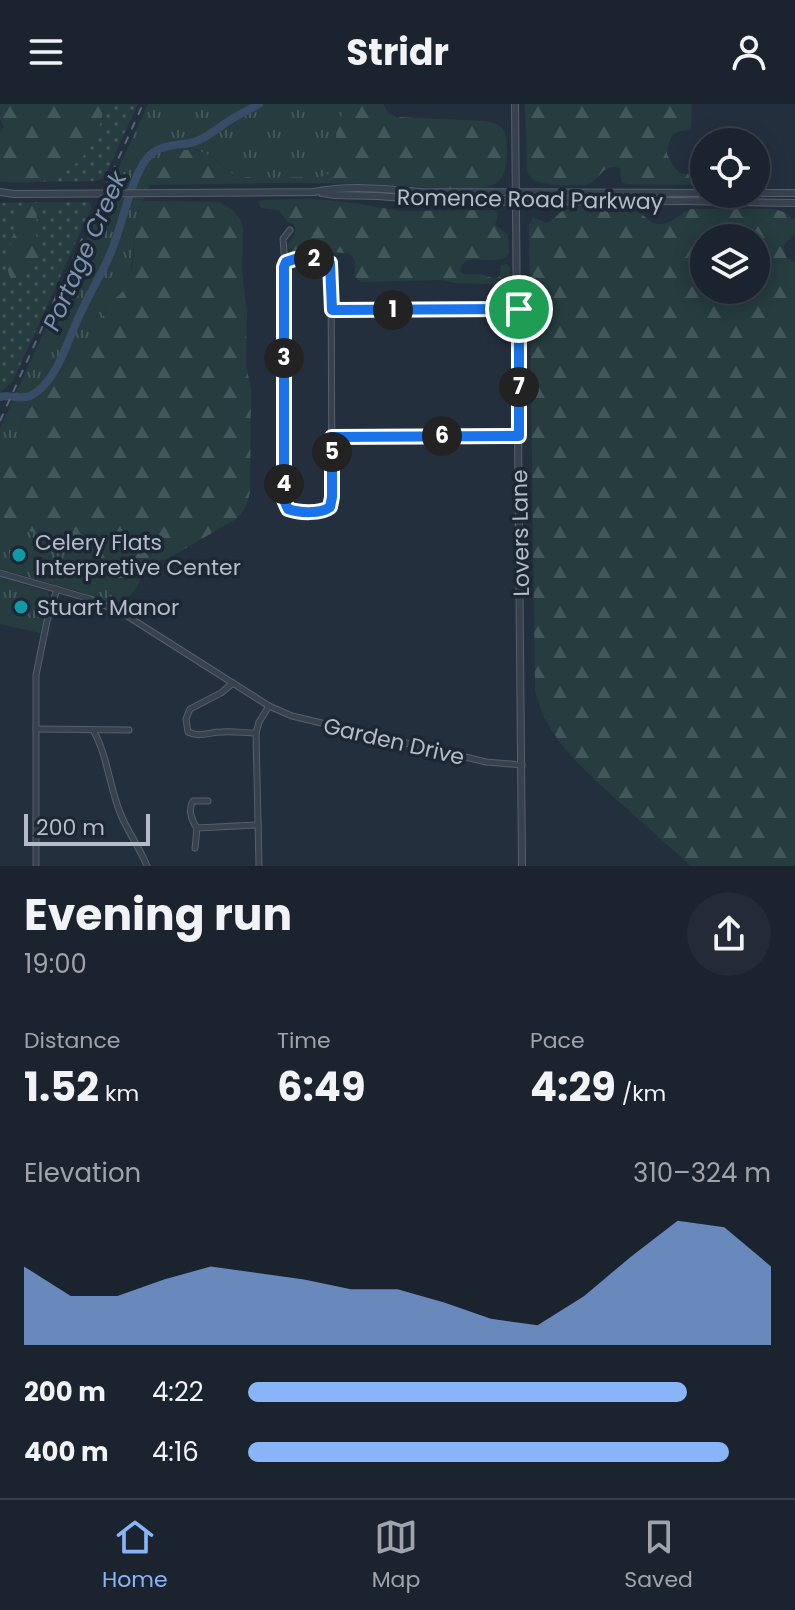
<!DOCTYPE html>
<meta charset="utf-8">
<style>
:root{--surface:#1b232e;--page:#242b36;--text:#f1f3f6;--muted:#a0a4aa;--line:#39404a;--accent:#8ab4f8}
body{margin:0;font-family:Poppins,sans-serif;background:var(--page);color:var(--text);height:100vh;display:flex;flex-direction:column;font-size:30px;white-space:nowrap}
*{box-sizing:border-box;margin:0}
p{font-size:26px;color:var(--muted)}
.icon{flex:none;width:44px;height:44px;fill:none;stroke:currentColor;stroke-width:2;stroke-linecap:round;stroke-linejoin:round}
.map{position:relative;height:762px;overflow:hidden}
.drawer{display:flex;flex-direction:column;background:var(--surface);flex:1}
.drawer>*{flex:none}
.controls{position:absolute;left:690px;top:24px;display:grid;gap:16px}
.controls a{display:grid;place-items:center;width:80px;height:80px;border-radius:50%;background:var(--surface);box-shadow:0 4px 20px #0003,0 0 0 2px var(--line);font-size:40px}
.scale{position:absolute;left:24px;bottom:20px;width:126px;box-sizing:border-box;padding-left:8px;border:4px solid #b4bcc9;border-top:0;font-size:22px;line-height:28px;white-space:nowrap;color:#b4bcc9;-webkit-text-stroke:6px #1d2633;paint-order:stroke}
.pin{position:absolute;display:grid;place-items:center;width:68px;height:68px;color:#fff;margin:-34px;border:4px solid #fff;border-radius:50%;box-shadow:0 2px 8px #0007}
.km{position:absolute;width:40px;height:40px;margin:-20px;border-radius:50%;background:#222;color:#fff;font-size:22px;line-height:40px;text-align:center}
.round{display:grid;place-items:center;flex:none;width:84px;height:84px;border-radius:42px;background:var(--page)}
.overview{display:flex;align-items:center;justify-content:space-between;height:136px;padding:0 24px}
h1{font-size:44px;font-weight:700;line-height:60px}
.stats{display:grid;grid-template-columns:repeat(3,1fr);gap:12px;height:136px;padding:8px 24px}
.stats div{display:grid;align-content:center}
.stats b{font-size:40px;font-weight:700}
.stats small{font-size:22px;font-weight:400}
.stats p{font-size:22px}
.chart{height:224px;padding:16px 24px}
.chart p{display:flex;justify-content:space-between}
.chart svg{width:100%;height:144px;margin-top:8px;fill:var(--accent);opacity:.7}
ul{padding:0 24px;list-style:none;font-size:26px}
li{display:grid;grid-template-columns:128px 96px 1fr;align-items:center;height:60px}
li i{height:20px;border-radius:10px;background:var(--accent)}
header{display:flex;justify-content:space-between;align-items:center;height:104px;padding:0 24px;background:var(--surface);font-size:36px;font-weight:700}
.tab-bar{display:flex;justify-content:space-around;align-items:center;height:112px;border-top:2px solid var(--line);background:var(--surface);font-size:22px;color:var(--muted)}
.tab-bar a{display:grid;justify-items:center;gap:4px}
.tab-bar .on{color:var(--accent)}
.map>svg:first-child{display:block}
</style>
<header><svg class="icon" aria-label="menu" viewBox="0 0 24 24"><path d="M4 6h16M4 12h16M4 18h16"/></svg>Stridr<svg class="icon" aria-label="person" viewBox="0 0 24 24"><circle cx="12" cy="8" r="4"/><path d="M4 21q1-7 8-7t8 7"/></svg></header>
<div class="map">
<svg width="795" height="762" viewBox="0 0 795 762">
<defs>
<pattern id="grass-dots" width="8" height="8" patternUnits="userSpaceOnUse" patternTransform="scale(2)"><rect width="8" height="8" fill="#263c3f"/><path d="M2 2h.1M6 6h.1" fill="none" stroke="#435659" stroke-width="1.8" stroke-linecap="round"/></pattern>
<pattern id="forest-firs" width="22" height="20" patternUnits="userSpaceOnUse" patternTransform="scale(2)"><rect width="22" height="20" fill="#263c3f"/><path d="M5 1l3.5 6h-7zM16 11l3.5 6h-7z" fill="#435659"/></pattern>
<pattern id="park-tufts" width="24" height="20" patternUnits="userSpaceOnUse" patternTransform="scale(2)"><rect width="24" height="20" fill="#263c3f"/><path d="M3 7l-1-3M5 7V3M7 7l1-3M15 17l-1-3M17 17v-4M19 17l1-3" fill="none" stroke="#435659"/></pattern>
</defs>
<rect width="100%" height="100%" fill="#242f3e"/>
<g fill="url(#grass-dots)">
<path d="M104,0H138L104,74L96,77L34,78L47,76L103,14Z"/>
<path d="M45,98H89L92,103L13,277L0,289V99Z"/>
</g>
<g fill="url(#forest-firs)" fill-rule="evenodd">
<path d="M0,0H104C101,35 81,67 45,76C31,80 15,78 0,78V28L4,23L0,15Z"/>
<path d="M348,0H383L388,9L397,13L485,17C496,19 505,22 506,34C508,49 509,70 496,79C481,89 441,84 423,83C332,76 241,80 150,81L158,64L165,54L176,47L191,45L207,49L233,70L321,73C351,61 333,46 336,23C337,14 342,7 348,0Z"/>
<path d="M525,0H692L691,23C685,29 681,25 675,29C670,32 667,44 667,50C677,70 682,75 704,65V81L626,80L621,77L620,64C601,59 603,74 588,80C578,83 541,82 532,75C528,71 528,69 527,64Z"/>
<path d="M313,95L355,99L400,107L495,106L498,110L495,121L508,131L509,150C493,166 465,143 460,167L463,170H481L495,175L500,172L501,161L507,160L510,163L511,189L508,193H503L499,190L497,182L491,180L455,179L441,176L361,178L354,172C354,166 357,157 352,152C345,144 306,153 292,148L287,142L295,129V122L286,116L279,106L261,104L258,98L264,96Z"/>
<path d="M142,97L220,98L234,107L240,115L243,124L242,168L247,210L246,261L251,285L250,385C249,398 245,406 236,415L167,455L146,459C141,471 138,494 120,494C116,494 112,492 109,488C105,481 101,454 97,443L86,436L67,442H55L32,428L10,423L0,408V376L26,306L91,232L100,220L106,202L122,188L132,165L137,114Z"/>
<path d="M54,98L59,101V104L54,105L40,104L37,106L36,131L43,145L42,152L25,159L19,171L13,176C0,168 14,124 22,107C30,97 41,98 54,98Z"/>
<path d="M613,104C622,104 631,104 639,109C648,113 650,121 662,120C674,119 680,108 691,105H773L784,108L795,116V130L785,139L783,144L787,154L795,158V762H691C669,742 647,723 625,703C589,670 545,636 535,585L529,121L533,113L546,119C554,116 556,111 563,107C576,100 599,104 613,104ZM756,134V186H704V134Z"/>
</g>
<g fill="url(#park-tufts)">
<path d="M148,0H348L337,19L336,32L339,51V58L332,68L321,73L253,74L239,72L233,70L213,53L196,45L176,47L165,54L158,64L138,107L130,174L122,188L106,202L100,220L91,232L26,306L0,376V324Z"/>
<path d="M0,408L10,423L32,428L55,442H67L86,436L92,438L99,447L110,490C118,496 125,495 132,489L123,502H116L81,488L0,465Z"/>
<path d="M0,473L48,488L50,495L40,529L1,520L0,523Z"/>
</g>
<g fill="none" stroke-linecap="round" stroke-linejoin="round">
<path stroke="#394c67" stroke-width="8" d="M0,293C10,290 20,296 30,292C56,280 67,238 78,215C88,190 104,168 113,143C122,120 133,68 149,52C160,41 176,41 190,39C204,36 215,26 227,18C237,11 249,6 259,0"/>
<g stroke="#565f6c" stroke-width="7">
<g id="minor">
<path d="M285,160L289,156L295,155H323L329,157L331,161L332,393L330,403L324,407L290,406L287,404L284,396L285,160L283,135L290,126"/>
<path d="M332,206L519,205"/>
<path d="M332,333L519,332"/>
<path d="M0,469L90,495L124,510L269,602L292,612L486,658L522,661"/>
<path d="M233,579L221,589L190,605L186,615L188,628C200,634 209,628 222,628C233,627 245,629 256,629"/>
<path d="M36,625L129,626"/>
<path d="M93,626C108,652 109,683 121,711C128,728 140,744 147,762"/>
<path d="M208,697H193C188,705 191,716 197,724L258,721"/>
<path d="M195,744L197,724"/>
<path d="M36,762V571L47,517L57,485"/>
<path d="M259,762L256,629L259,618L269,602"/>
</g>
</g>
<g stroke="#565f6c" stroke-width="8">
<g id="tertiary">
<path d="M515,0L522,762"/>
<path d="M0,88L14,90L314,88C351,81 386,85 423,88L704,89"/>
<path d="M322,89L335,91L378,92L450,98L682,97L795,99"/>
<path d="M756,89H795"/>
</g>
</g>
<use href="#minor" stroke="#38414e" stroke-width="5"/>
<use href="#tertiary" stroke="#38414e" stroke-width="6"/>
<path stroke="#5a6575" stroke-width="2" stroke-dasharray="8 8" stroke-linecap="butt" d="M0,317L143,0"/>
</g>
<g fill="none" stroke-linecap="round" stroke-linejoin="round">
<g stroke="#fff" stroke-width="16">
<path id="route" d="M295,155H323L330,159L332,206L519,205V332L332,333V393L330,403C321,410 299,409 288,405L284,396V163L286,158Z"/>
</g>
<use href="#route" stroke="#1a73e8" stroke-width="10"/>
</g>
<g fill="#0f9aa8" stroke="#1d2633" stroke-width="3">
<circle cx="19" cy="451" r="8"/>
<circle cx="21" cy="503" r="8"/>
</g>
<g text-anchor="middle" stroke-width="7" stroke-linejoin="round" paint-order="stroke">
<g font-size="22" fill="#b4bcc9" stroke="#1d2633">
<text transform="translate(530 95) rotate(1)" y="8">Romence Road Parkway</text>
<text transform="translate(520 429) rotate(-91)" y="8">Lovers Lane</text>
<text transform="translate(394 637) rotate(13)" y="8">Garden Drive</text>
</g>
<g font-size="22" fill="#b4bcc9" stroke="#1d2633" text-anchor="start">
<text x="35" y="446">Celery Flats<tspan x="35" dy="25">Interpretive Center</tspan></text>
<text x="37" y="511">Stuart Manor</text>
</g>
<g font-size="24" font-style="italic" fill="#7c92b1" stroke="#1d2633">
<text transform="translate(85 147) rotate(-66)" y="8">Portage Creek</text>
</g>
</g>
</svg>
<div class="controls">
<a><svg class="icon" aria-label="locate" viewBox="0 0 24 24"><circle cx="12" cy="12" r="6"/><path d="M12 2v4M12 18v4M2 12h4M18 12h4"/></svg></a>
<a><svg class="icon" aria-label="layers" viewBox="0 0 24 24"><path d="M12 4l9 5-9 5-9-5zM3 14l9 5 9-5"/></svg></a>
</div>
<div class="scale">200 m</div>
<div class="pin" style="left:519px;top:205px;background:#1e9e55"><svg class="icon" aria-label="arrive" viewBox="0 0 24 24"><path d="M6 21V4h12l-3 4 3 4H6"/></svg></div>
<b class="km" style="left:393px;top:206px">1</b>
<b class="km" style="left:314px;top:155px">2</b>
<b class="km" style="left:284px;top:254px">3</b>
<b class="km" style="left:284px;top:380px">4</b>
<b class="km" style="left:332px;top:348px">5</b>
<b class="km" style="left:442px;top:332px">6</b>
<b class="km" style="left:519px;top:283px">7</b>
</div>
<section class="drawer">
<div class="overview"><div><h1>Evening run</h1><p>19:00</p></div><a class="round"><svg class="icon" aria-label="share" viewBox="0 0 24 24"><path d="M12 15V3M7 8l5-5 5 5M5 13v7h14v-7"/></svg></a></div>
<div class="stats">
<div><p>Distance</p><b>1.52<small> km</small></b></div>
<div><p>Time</p><b>6:49</b></div>
<div><p>Pace</p><b>4:29<small> /km</small></b></div>
</div>
<div class="chart"><p><span>Elevation</span>310–324 m</p>
<svg viewBox="0 0 160 44" preserveAspectRatio="none"><path d="M0 44V20L10 29L20 29L30 24L40 20L50 22L60 24L70 27L80 27L90 31L100 36L110 38L120 29L130 17L140 6L150 8L160 20V44z"/></svg>
</div>
<ul>
<li><b>200 m</b>4:22<i style="width:84%"></i></li>
<li><b>400 m</b>4:16<i style="width:92%"></i></li>
</ul>
</section>
<nav class="tab-bar">
<a class="on"><svg class="icon" aria-label="home" viewBox="0 0 24 24"><path d="M3 11l9-7 9 7M6 9v11h12V9"/></svg>Home</a>
<a><svg class="icon" aria-label="map" viewBox="0 0 24 24"><path d="M3 6l6-2 6 2 6-2v14l-6 2-6-2-6 2zM9 4v14M15 6v14"/></svg>Map</a>
<a><svg class="icon" aria-label="saved" viewBox="0 0 24 24"><path d="M7 4h10v16l-5-4-5 4z"/></svg>Saved</a>
</nav>
